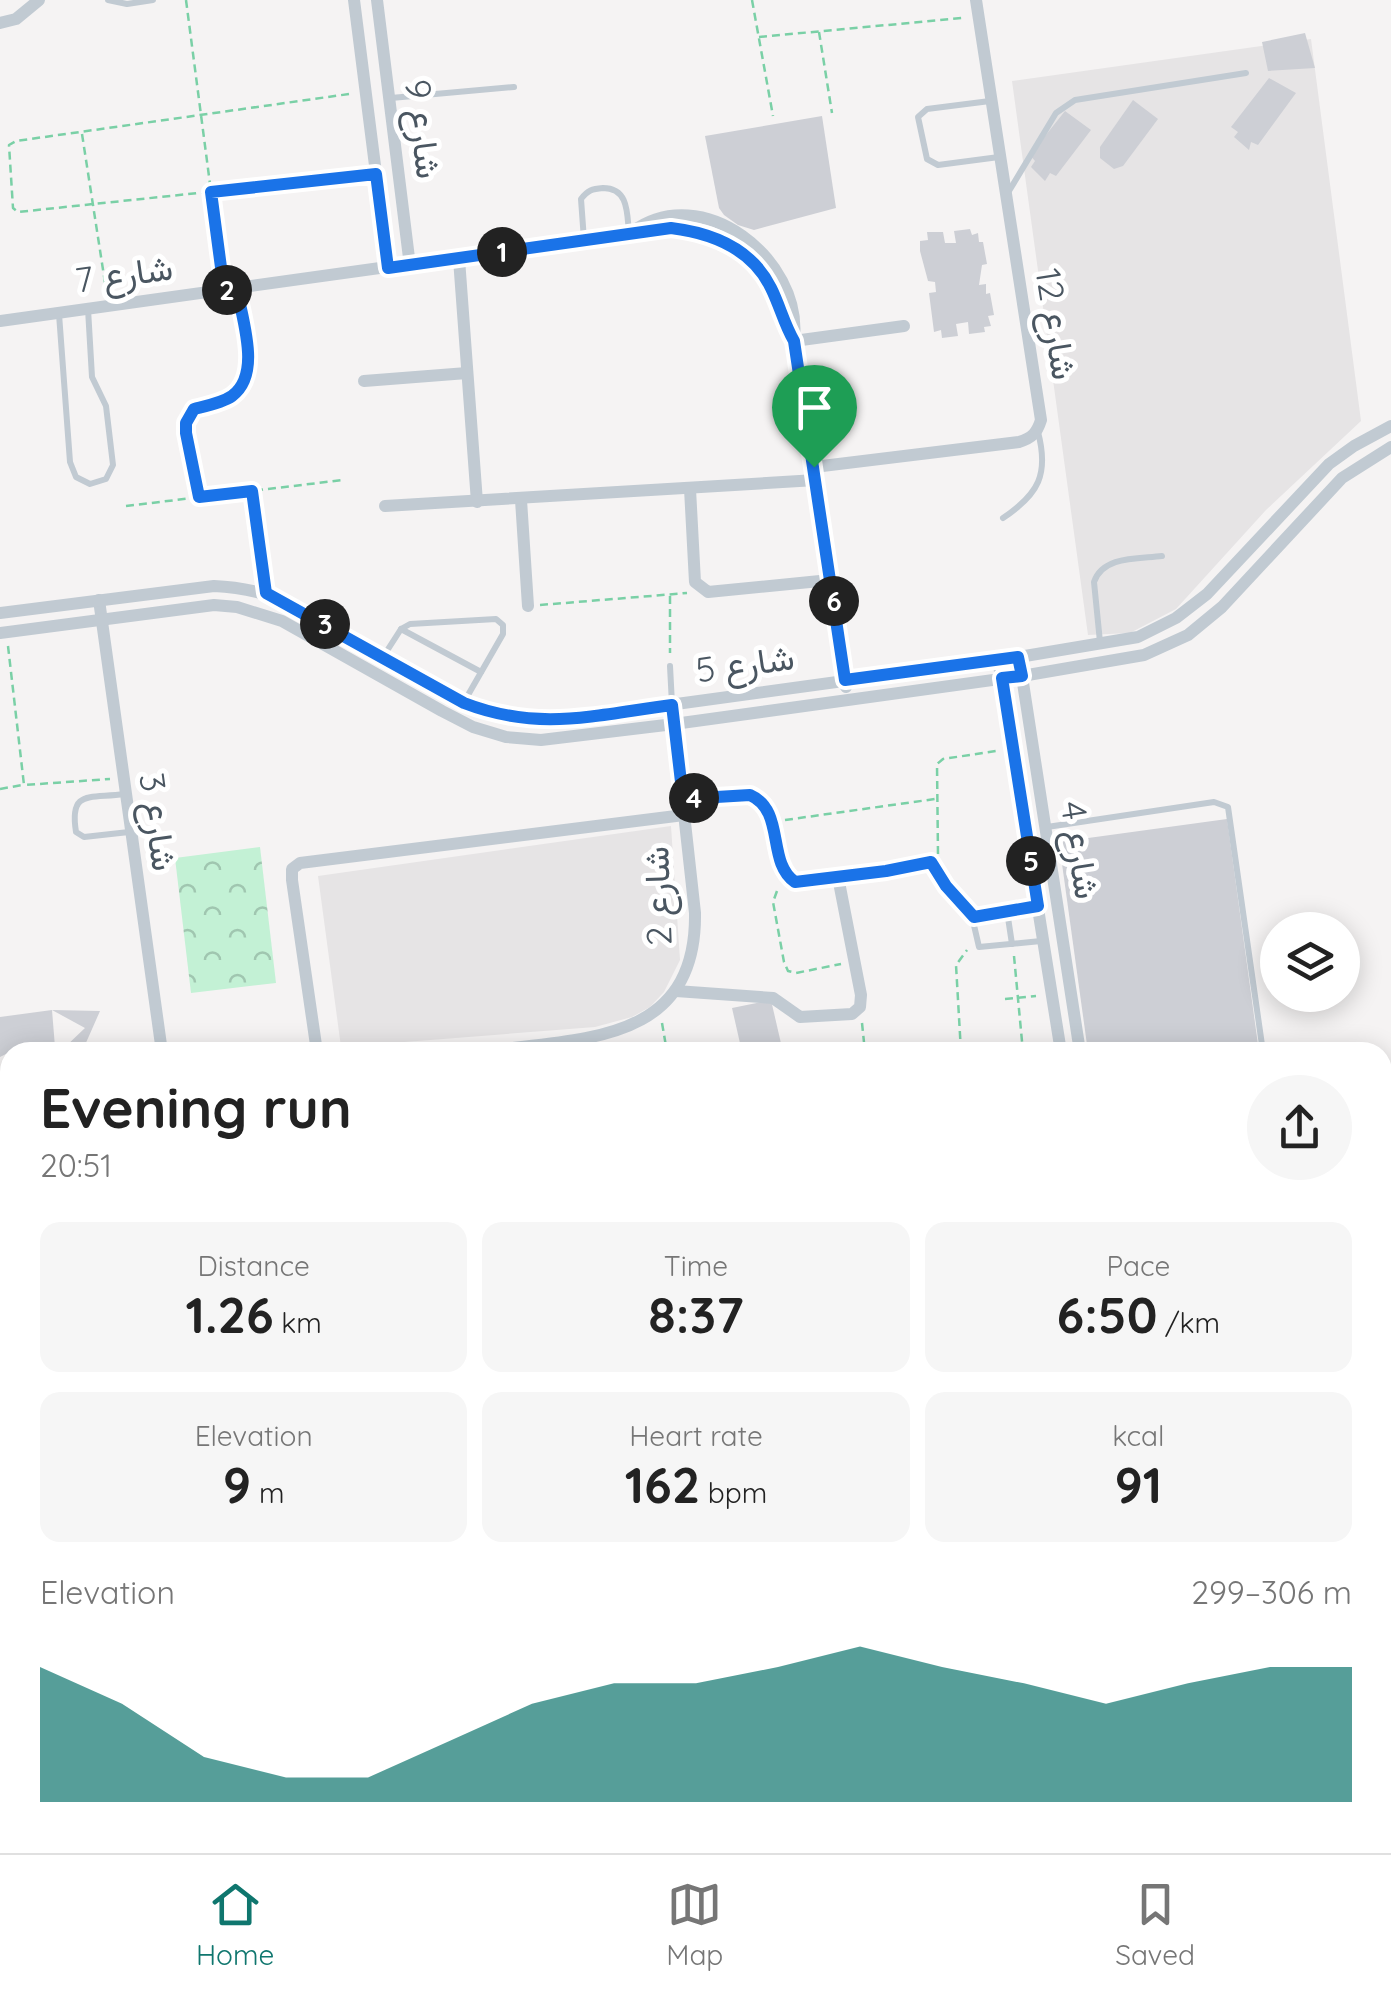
<!DOCTYPE html>
<meta charset="utf-8">
<style>
:root{--surface:#fff;--page:#f6f6f6;--text:#222;--muted:#767676;--line:#e0e0e0;--accent:#0f766e}
body{margin:0;font-family:Quicksand,Vazirmatn,sans-serif;background:var(--page);color:var(--text);height:100vh;display:flex;flex-direction:column;font-size:38px;white-space:nowrap}
*{box-sizing:border-box;margin:0}
p{font-size:32px;color:var(--muted)}
.icon{flex:none;width:55px;height:55px;fill:none;stroke:currentColor;stroke-width:2;stroke-linecap:round;stroke-linejoin:round}
.map{position:relative;flex:1;overflow:hidden}
.details{position:absolute;left:0px;top:1042px;width:1392px;height:812px;display:flex;flex-direction:column;background:var(--surface);border-radius:30px 30px 0 0;box-shadow:0 5px 25px #0003}
.details>*{flex:none}
.tools{position:absolute;left:1260px;top:912px;display:grid;gap:20px}
.tools a{display:grid;place-items:center;width:100px;height:100px;border-radius:50%;background:var(--surface);box-shadow:0 5px 25px #0003;font-size:50px}
.pin{position:absolute;display:grid;place-items:center;width:85px;height:85px;color:#fff;margin:-102px -42px;border-radius:50% 50% 50% 0;rotate:-45deg;box-shadow:0 0 10px #0007}
.pin .icon{rotate:45deg}
.km{position:absolute;width:50px;height:50px;margin:-25px;border-radius:50%;background:#222;color:#fff;font-size:28px;line-height:50px;text-align:center}
.round{display:grid;place-items:center;flex:none;width:105px;height:105px;border-radius:52px;background:var(--page)}
.summary{display:flex;align-items:center;justify-content:space-between;height:170px;padding:0 40px}
h1{font-size:55px;font-weight:800;line-height:75px}
.metrics{display:grid;grid-template-columns:repeat(3,1fr);gap:15px;height:170px;padding:10px 40px}
.metrics div{display:grid;align-content:center;border-radius:20px;background:var(--page);text-align:center}
.metrics b{font-size:50px;font-weight:800}
.metrics small{font-size:28px;font-weight:400}
.metrics p{font-size:28px}
.chart{height:280px;padding:20px 40px}
.chart p{display:flex;justify-content:space-between}
.chart svg{width:100%;height:180px;margin-top:10px;fill:var(--accent);opacity:.7}
.menu{display:flex;justify-content:space-around;align-items:center;height:140px;border-top:2px solid var(--line);background:var(--surface);font-size:28px;color:var(--muted)}
.menu a{display:grid;justify-items:center;gap:5px}
.menu .current{color:var(--accent)}
.map>svg:first-child{display:block}
</style>
<div class="map">
<svg width="1391" height="1853" viewBox="0 0 1391 1853">
<defs>
<pattern id="forest-crowns" width="20" height="18" patternUnits="userSpaceOnUse" patternTransform="scale(2.5)"><rect width="20" height="18" fill="#c3f1d5"/><path d="M2 6a3 3 0 1 1 6 0M12 15a3 3 0 1 1 6 0" fill="none" stroke="#a0c6b0"/></pattern>
</defs>
<rect width="100%" height="100%" fill="#f5f3f3"/>
<g fill="#e6e4e5">
<path d="M1311,39L1361,421L1266,510L1176,609L1130,633L1088,635L1012,81Z"/>
<path d="M671,826L680,960L664,992L650,1007L632,1017L595,1027L341,1047L318,876Z"/>
</g>
<path fill="url(#forest-crowns)" d="M260,847L276,983L191,993L175,858Z"/>
<g fill="#cdcfd5">
<path d="M1305,33L1315,68L1268,71L1262,42Z"/>
<path d="M1269,78L1296,93L1258,145L1251,142L1249,150L1234,137L1238,132L1231,127Z"/>
<path d="M1133,100L1158,119L1123,166L1114,169L1100,158V147Z"/>
<path d="M1065,111L1091,130L1056,176L1050,173L1045,181L1031,167L1035,161L1030,155Z"/>
<path d="M822,116L836,208L754,230L738,225L724,215L719,208L705,136Z"/>
<path d="M970,229L972,235L978,233L979,242H983L987,264L982,265L979,285L986,284V294L990,293L994,315L988,316L991,326L984,327L985,332L969,334L968,322L956,324L958,336L942,338L941,330L934,332L929,293L936,292L935,282L928,281L920,251V241L928,240L927,232H943L945,243H956L954,231Z"/>
<path d="M1227,819L1259,1052H1088L1059,842Z"/>
<path d="M771,1000L783,1052H742L732,1008Z"/>
<path d="M52,1010L100,1011L85,1045L64,1048L85,1028Z"/>
<path d="M52,1010L55,1047L10,1052L0,1057V1017Z"/>
<path d="M1391,1686V1716L1382,1717V1687Z"/>
<path d="M1391,1811V1843L1382,1844V1812Z"/>
<path d="M701,1845H787L788,1853H682L681,1847Z"/>
</g>
<g fill="none" stroke-linecap="round" stroke-linejoin="round">
<g stroke="#7ad0a6" stroke-width="2.5" stroke-dasharray="8 5" stroke-linecap="butt">
<path d="M186,0L222,276"/>
<path d="M752,0L773,116"/>
<path d="M819,32L832,113"/>
<path d="M759,37L962,18"/>
<path d="M349,94L16,141L9,145L13,208L18,212L359,176"/>
<path d="M82,134L106,289"/>
<path d="M252,492L264,579"/>
<path d="M199,497L186,433L187,423L194,409L230,399L235,393"/>
<path d="M126,506L343,480"/>
<path d="M670,596V653"/>
<path d="M540,605L687,593"/>
<path d="M8,646L24,785L110,779"/>
<path d="M0,789L22,785"/>
<path d="M785,820L935,799"/>
<path d="M932,863L946,886L967,908"/>
<path d="M852,875L931,862L938,855L937,764L943,759L996,751"/>
<path d="M803,881L825,879"/>
<path d="M777,891L773,902L784,962L788,971L796,973L841,964"/>
<path d="M1014,956L1023,1052"/>
<path d="M1005,999L1036,996"/>
<path d="M662,1023L667,1052"/>
<path d="M862,1023L865,1052"/>
<path d="M961,1052L956,965L967,950"/>
<path d="M0,1198L10,1197"/>
<path d="M0,1254H10"/>
<path d="M1382,1326H1391"/>
<path d="M1382,1374L1391,1373"/>
<path d="M1389,1741L1391,1758"/>
<path d="M1108,1845L1109,1853"/>
<path d="M1121,1845L1122,1853"/>
<path d="M1237,1845L1238,1853"/>
<path d="M1258,1845L1259,1853"/>
</g>
<g stroke="#c1cad2" stroke-width="6">
<path d="M108,0L127,4L153,0"/>
<path d="M391,98L514,87"/>
<path d="M990,101L927,109L918,117L927,159L938,165L999,157"/>
<path d="M1009,191L1056,113L1075,100L1246,73"/>
<path d="M584,240L581,199C588,190 592,189 603,188C629,188 627,214 629,233"/>
<path d="M237,290L249,363L243,385"/>
<path d="M59,314L70,462L76,477L90,484L106,479L113,465L106,406L92,377L88,309"/>
<path d="M1003,518C1039,494 1049,474 1038,432"/>
<path d="M401,629L481,672"/>
<path d="M1100,642L1094,582C1103,556 1137,559 1162,556"/>
<path d="M383,657L401,629L410,624L496,619L503,625V634L464,702"/>
<path d="M670,666L672,704"/>
<path d="M124,794C90,799 69,789 76,832L84,837L129,832"/>
<path d="M1047,827L1214,802L1228,807L1263,1052"/>
<path d="M1037,906L979,915L973,921L979,947L1041,941"/>
<path d="M1007,911L1012,944"/>
<path d="M1382,1207L1391,1206"/>
</g>
<g stroke="#c1cad2" stroke-width="12">
<path d="M354,0L388,268"/>
<path d="M377,0L410,266"/>
<path d="M0,23L16,19L39,0"/>
<path d="M632,232C702,180 802,259 794,338"/>
<path d="M459,259L477,502"/>
<path d="M0,321L652,230C690,227 737,238 761,272C802,328 809,429 819,498C828,561 838,624 846,687"/>
<path d="M794,341L904,326"/>
<path d="M364,381L467,373"/>
<path d="M814,467L1019,442C1032,438 1037,433 1041,420L976,0"/>
<path d="M690,489L695,582L708,592L830,580"/>
<path d="M521,500L528,606"/>
<path d="M385,506L816,480"/>
<path d="M99,600L162,1052"/>
<path d="M0,613L214,586C241,587 264,592 290,603L464,703L512,719L574,718L1019,657L1138,637L1176,618L1207,594L1329,464L1354,446L1391,426"/>
<path d="M0,633L214,605L237,607L282,621L442,711L473,727L506,737L541,740L674,724L1022,676L1144,655L1188,635L1222,607L1342,478L1391,447"/>
<path d="M1019,657L1080,1052"/>
<path d="M998,659L1061,1052"/>
<path d="M683,799L751,795L768,807L788,878"/>
<path d="M676,991L773,998L800,1017L852,1014L860,1007L861,995L838,877"/>
<path d="M317,1052L292,880V869L300,863L684,815"/>
<path d="M481,1052C578,1038 697,1046 695,913L672,705"/>
<path d="M4,1117L10,1156"/>
<path d="M1382,1445L1391,1443"/>
<path d="M1382,1501L1386,1529"/>
<path d="M1382,1649L1391,1648"/>
<path d="M1382,1675L1391,1674"/>
<path d="M0,1756L10,1801"/>
<path d="M1382,1801L1391,1800"/>
<path d="M225,1845L226,1853"/>
<path d="M255,1845L256,1853"/>
<path d="M486,1845L490,1853"/>
<path d="M896,1845L897,1853"/>
<path d="M1035,1845L1036,1853"/>
<path d="M1058,1845L1059,1853"/>
<path d="M1182,1845L1184,1853"/>
<path d="M1324,1845L1325,1853"/>
<path d="M30,1853L87,1845"/>
<path d="M278,1853L325,1845"/>
<path d="M341,1853L349,1845"/>
<path d="M499,1853L503,1845"/>
<path d="M624,1853V1845"/>
<path d="M862,1853L869,1845"/>
</g>
<g stroke="#c1cbd6" stroke-width="18">
<path d="M1382,1230L1391,1228"/>
<path d="M1382,1265L1391,1263"/>
<path d="M0,1422L10,1421"/>
<path d="M0,1452L10,1450"/>
</g>
</g>
<g fill="none" stroke-linecap="round" stroke-linejoin="round">
<g stroke="#fff" stroke-width="20">
<path id="route" d="M376,174L388,268L671,228C712,233 752,249 771,288C780,306 784,324 794,341L845,680L1018,657L1022,676L1002,678L1038,906L974,917L946,886L931,862L886,871L795,882C766,862 786,811 750,795L683,799L672,705C595,715 539,732 464,703L266,593L252,491L199,497L186,433V423L194,409C206,406 222,403 232,396C262,374 242,320 237,289L224,290L211,192Z"/>
</g>
<use href="#route" stroke="#1a73e8" stroke-width="12"/>
</g>
<g text-anchor="middle" stroke-width="10" stroke-linejoin="round" paint-order="stroke">
<g font-size="35" fill="#4a5661" stroke="#fff">
<text transform="translate(423 129) rotate(83)" y="12">شارع 9</text>
<text transform="translate(124 274) rotate(-8)" y="12">شارع 7</text>
<text transform="translate(1056 324) rotate(81)" y="12">شارع 12</text>
<text transform="translate(745 664) rotate(-8)" y="12">شارع 5</text>
<text transform="translate(158 822) rotate(82)" y="12">شارع 3</text>
<text transform="translate(1080 850) rotate(81)" y="12">شارع 4</text>
<text transform="translate(658 896) rotate(-92)" y="12">شارع 2</text>
</g>
</g>
</svg>
<div class="tools">
<a><svg class="icon" aria-label="layers" viewBox="0 0 24 24"><path d="M12 4l9 5-9 5-9-5zM3 14l9 5 9-5"/></svg></a>
</div>
<div class="pin" style="left:814px;top:467px;background:#1e9e55"><svg class="icon" aria-label="arrive" viewBox="0 0 24 24"><path d="M6 21V4h12l-3 4 3 4H6"/></svg></div>
<b class="km" style="left:502px;top:252px">1</b>
<b class="km" style="left:227px;top:290px">2</b>
<b class="km" style="left:325px;top:624px">3</b>
<b class="km" style="left:694px;top:798px">4</b>
<b class="km" style="left:1031px;top:861px">5</b>
<b class="km" style="left:834px;top:601px">6</b>
<section class="details">
<div class="summary"><div><h1>Evening run</h1><p>20:51</p></div><a class="round"><svg class="icon" aria-label="share" viewBox="0 0 24 24"><path d="M12 15V3M7 8l5-5 5 5M5 13v7h14v-7"/></svg></a></div>
<div class="metrics">
<div><p>Distance</p><b>1.26<small> km</small></b></div>
<div><p>Time</p><b>8:37</b></div>
<div><p>Pace</p><b>6:50<small> /km</small></b></div>
</div>
<div class="metrics">
<div><p>Elevation</p><b>9<small> m</small></b></div>
<div><p>Heart rate</p><b>162<small> bpm</small></b></div>
<div><p>kcal</p><b>91</b></div>
</div>
<div class="chart"><p><span>Elevation</span>299–306 m</p>
<svg viewBox="0 0 160 44" preserveAspectRatio="none"><path d="M0 44V11L10 20L20 33L30 38L40 38L50 29L60 20L70 15L80 15L90 11L100 6L110 11L120 15L130 20L140 15L150 11L160 11V44z"/></svg>
</div>
</section>
</div>
<nav class="menu">
<a class="current"><svg class="icon" aria-label="home" viewBox="0 0 24 24"><path d="M3 11l9-7 9 7M6 9v11h12V9"/></svg>Home</a>
<a><svg class="icon" aria-label="map" viewBox="0 0 24 24"><path d="M3 6l6-2 6 2 6-2v14l-6 2-6-2-6 2zM9 4v14M15 6v14"/></svg>Map</a>
<a><svg class="icon" aria-label="saved" viewBox="0 0 24 24"><path d="M7 4h10v16l-5-4-5 4z"/></svg>Saved</a>
</nav>
